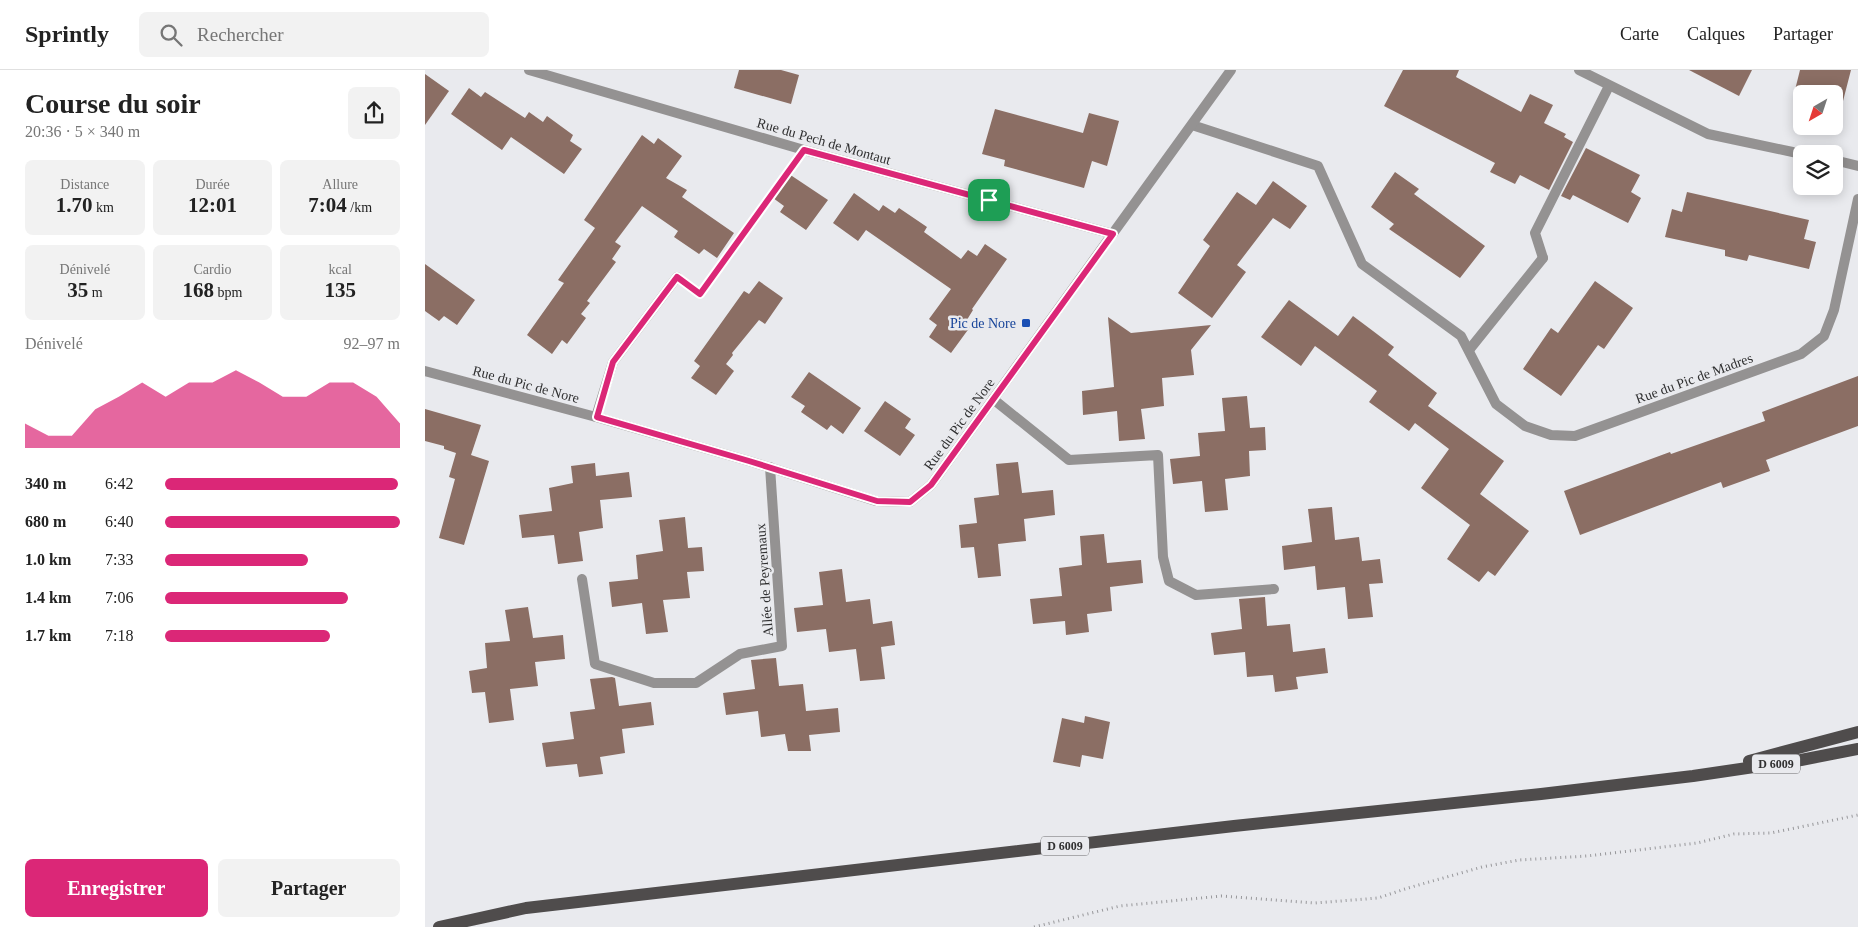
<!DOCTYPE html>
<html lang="fr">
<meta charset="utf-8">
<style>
:root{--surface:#fff;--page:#f2f2f2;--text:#222;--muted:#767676;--line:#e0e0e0;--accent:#db2777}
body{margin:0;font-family:Georgia,serif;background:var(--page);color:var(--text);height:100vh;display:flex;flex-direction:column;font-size:19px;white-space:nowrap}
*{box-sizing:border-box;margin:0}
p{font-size:16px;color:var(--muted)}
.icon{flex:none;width:28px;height:28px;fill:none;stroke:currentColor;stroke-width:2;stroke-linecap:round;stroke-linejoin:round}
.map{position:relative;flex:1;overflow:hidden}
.side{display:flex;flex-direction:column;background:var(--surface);width:425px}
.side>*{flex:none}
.needle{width:32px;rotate:219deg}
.buttons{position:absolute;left:1368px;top:15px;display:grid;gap:10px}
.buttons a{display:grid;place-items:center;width:50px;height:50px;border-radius:8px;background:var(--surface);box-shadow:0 2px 12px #0003;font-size:25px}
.pin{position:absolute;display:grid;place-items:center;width:42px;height:42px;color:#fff;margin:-21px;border-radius:10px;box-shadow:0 2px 8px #0006}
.round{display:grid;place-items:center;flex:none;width:52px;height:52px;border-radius:8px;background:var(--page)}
.overview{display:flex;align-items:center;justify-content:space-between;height:85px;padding:0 25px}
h1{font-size:28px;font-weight:600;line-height:38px}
.figures{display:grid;grid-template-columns:repeat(3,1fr);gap:8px;height:85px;padding:5px 25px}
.figures div{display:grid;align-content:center;border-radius:8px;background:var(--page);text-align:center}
.figures b{font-size:21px;font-weight:600}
.figures small{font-size:14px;font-weight:400}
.figures p{font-size:14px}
.chart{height:140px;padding:10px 25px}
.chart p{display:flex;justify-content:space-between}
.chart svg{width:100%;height:90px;margin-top:5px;fill:var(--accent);opacity:.7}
.action{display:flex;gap:10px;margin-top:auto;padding:10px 25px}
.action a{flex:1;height:58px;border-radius:8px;background:var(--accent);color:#fff;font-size:20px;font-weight:600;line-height:58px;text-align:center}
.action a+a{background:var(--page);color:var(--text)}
ul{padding:0 25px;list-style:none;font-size:16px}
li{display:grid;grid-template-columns:80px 60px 1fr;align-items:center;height:38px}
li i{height:12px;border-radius:6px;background:var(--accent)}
header{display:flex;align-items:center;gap:30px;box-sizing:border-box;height:70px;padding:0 25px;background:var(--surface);border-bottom:1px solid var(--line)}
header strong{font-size:24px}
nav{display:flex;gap:28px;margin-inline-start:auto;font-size:18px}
.search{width:350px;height:45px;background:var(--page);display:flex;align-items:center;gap:12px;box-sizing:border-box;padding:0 18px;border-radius:8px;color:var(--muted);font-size:19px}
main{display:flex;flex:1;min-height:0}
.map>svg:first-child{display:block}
</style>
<header>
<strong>Sprintly</strong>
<div class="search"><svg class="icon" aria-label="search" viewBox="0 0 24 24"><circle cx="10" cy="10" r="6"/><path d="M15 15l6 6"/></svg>Rechercher</div>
<nav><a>Carte</a><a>Calques</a><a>Partager</a></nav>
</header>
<main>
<section class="side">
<div class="overview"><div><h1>Course du soir</h1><p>20:36 · 5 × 340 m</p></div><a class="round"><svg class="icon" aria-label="share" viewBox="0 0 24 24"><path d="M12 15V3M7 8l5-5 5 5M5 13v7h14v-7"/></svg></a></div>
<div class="figures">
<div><p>Distance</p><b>1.70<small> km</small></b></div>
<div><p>Durée</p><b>12:01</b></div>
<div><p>Allure</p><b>7:04<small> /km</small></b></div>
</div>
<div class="figures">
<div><p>Dénivelé</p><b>35<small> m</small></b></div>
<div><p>Cardio</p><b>168<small> bpm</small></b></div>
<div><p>kcal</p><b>135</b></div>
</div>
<div class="chart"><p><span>Dénivelé</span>92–97 m</p>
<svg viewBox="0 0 160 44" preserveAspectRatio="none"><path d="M0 44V32L10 38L20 38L30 25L40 19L50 12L60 19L70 12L80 12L90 6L100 12L110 19L120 19L130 12L140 12L150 19L160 32V44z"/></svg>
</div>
<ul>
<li><b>340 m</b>6:42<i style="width:99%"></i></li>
<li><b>680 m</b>6:40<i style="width:100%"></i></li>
<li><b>1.0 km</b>7:33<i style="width:61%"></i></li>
<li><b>1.4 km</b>7:06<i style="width:78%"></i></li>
<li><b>1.7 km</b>7:18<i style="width:70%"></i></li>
</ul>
<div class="action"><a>Enregistrer</a><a>Partager</a></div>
</section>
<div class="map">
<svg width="1433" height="857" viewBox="0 0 1433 857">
<rect width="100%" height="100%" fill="#e9eaee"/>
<g fill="#8b6e64">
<path d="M314,0H356L374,5L366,34L309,18Z"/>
<path d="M978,0H1034L1031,7L1096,42L1105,24L1128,35L1119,53L1141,64L1139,67L1148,72L1124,120L1095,105L1090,114L1065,102L1070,93L959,36Z"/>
<path d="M1264,0H1327L1314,26Z"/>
<path d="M1375,0H1426L1418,31L1409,29V24H1388L1370,20Z"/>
<path d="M0,4L24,21L0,55Z"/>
<path d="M44,18L56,27L60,22L100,48L104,42L118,52L122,46L148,65L145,71L157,79L139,104L86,67L77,80L26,44Z"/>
<path d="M570,39L658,63L664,43L694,51L682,96L667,91L659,118L579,96L580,90L557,84Z"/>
<path d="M217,65L229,74L233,68L257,86L241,108L262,120L257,127L309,163L292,188L279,179L274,184L249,167L253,161L217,136L190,172L196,176L187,189L191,192L162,231L165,233L156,244L161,248L142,274L137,270L127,284L102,265L139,213L133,210L170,158L159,150Z"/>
<path d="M1161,78L1215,105L1206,122L1216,128L1203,153L1148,125L1145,130L1136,126Z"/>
<path d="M970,102L994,119L989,124L1060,176L1035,208L964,159L969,154L946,137Z"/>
<path d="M364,104L403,130L381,160L355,142L359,136L348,128Z"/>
<path d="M848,111L882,136L865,159L848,148L812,195L821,202L787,248L753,223L785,176L778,170L812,122L831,135Z"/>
<path d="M1262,122L1384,150L1379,169L1391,172L1384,199L1324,185L1322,191L1300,186V180L1240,167L1247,139L1257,142Z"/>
<path d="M429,123L454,141L458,135L470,143L474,138L502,157L499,162L536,189L543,180L552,186L560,174L582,189L547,239L548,240L540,253L545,257L526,283L504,267L512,255L504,249L526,219L441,160L433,171L408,153Z"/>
<path d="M0,194L50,230L32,255L19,246L14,251L0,241Z"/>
<path d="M334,211L358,228L340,254L334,250L307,283L308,285L301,294L309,301L291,325L266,308L275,296L269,291L319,221L324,224Z"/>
<path d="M1170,211L1208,238L1179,279L1173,275L1136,326L1098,299L1126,258L1133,263Z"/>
<path d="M864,230L913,266L928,246L948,261L969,277L963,285L1012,323L1003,336L1079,391L1055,424L1104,461L1070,506L1063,501L1054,512L1022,489L1045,455L996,418L1024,379L990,353L984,361L944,332L952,321L890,276L876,296L836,267Z"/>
<path d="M683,247L706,263L786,255L766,280L769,305L737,308L739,336L716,339L720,369L694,371L692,341L658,345L657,321L689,317Z"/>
<path d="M384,302L436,338L418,364L406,355L402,360L376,342L380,336L366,327Z"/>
<path d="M1433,306V356L1341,390L1345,401L1298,418L1296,412L1155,465L1139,421L1245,382L1246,384L1340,351L1337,342Z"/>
<path d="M822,326L825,358L840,357L841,380L824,381L825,406L800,409L803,440L780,442L777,411L748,414L745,389L775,386L773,363L800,361L797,328Z"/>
<path d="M460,331L486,349L480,358L490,365L475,386L439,361Z"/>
<path d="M0,339L56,355L46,385L64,391L39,475L14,468L30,409L24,407L31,383L19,379V376L0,371Z"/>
<path d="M593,392L597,423L628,420L630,445L599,449L601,471L573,474L576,506L553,508L549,477L536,478L534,455L552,453L549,428L574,425L571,394Z"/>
<path d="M170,393L171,406L204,402L207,427L175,430L178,458L154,462L158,491L133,494L129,465L97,468L94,445L127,441L124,418L148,413L146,396Z"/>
<path d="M907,437L910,470L934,467L937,491L955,489L958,513L944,514L948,547L923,549L920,517L892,520L890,496L859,500L857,476L887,472L883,439Z"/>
<path d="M260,447L263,478L277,477L279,501L262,502L265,528L238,530L243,562L221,564L217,533L187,537L184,512L213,509L211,485L238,481L234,450Z"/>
<path d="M679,464L682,493L716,490L718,513L685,517L687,541L662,544L664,562L641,565L640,551L608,554L605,529L637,526L634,498L657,495L655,466Z"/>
<path d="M417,499L421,532L445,529L448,554L467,551L470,575L456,577L460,609L435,611L431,579L404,582L401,559L372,562L369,538L398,535L394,502Z"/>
<path d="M840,527L842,556L865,554L868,582L900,578L903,603L871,607L873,619L850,622L848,605L822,607L820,582L789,585L786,563L817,559L814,529Z"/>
<path d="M103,537L108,568L138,565L140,589L110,592L113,616L85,619L89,650L64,653L60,622L47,623L44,601L62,598L60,573L85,571L80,540Z"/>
<path d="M351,588L354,616L378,614L381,641L413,638L415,662L384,665L386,681H363L360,664L336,667L333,641L301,645L298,623L330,619L326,590Z"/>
<path d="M187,607L190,608L194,636L226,632L229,655L197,659L200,683L175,687L178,704L154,707L152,694L121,697L117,673L149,669L145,642L170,639L165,609Z"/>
<path d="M660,646L685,652L678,689L657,685L655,697L628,692L637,648L659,653Z"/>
</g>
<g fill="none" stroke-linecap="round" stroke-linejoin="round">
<g stroke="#97979a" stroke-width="3" stroke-dasharray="1 4" stroke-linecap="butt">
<path d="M266,217L275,224L369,95"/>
<path d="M609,857L695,836L796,826L890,833L953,828L983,818L1057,797L1094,790L1162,786L1272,773L1309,764L1346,763L1433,745"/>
</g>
<path stroke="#949292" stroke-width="10" d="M1118,188L1110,163L1184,16"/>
<g stroke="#949292" stroke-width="10">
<path d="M104,0L379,80L688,164"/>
<path d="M1154,0L1283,64L1377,84"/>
<path d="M767,55L893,96L937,194L1036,266L1071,334L1100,356L1126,365L1150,366L1376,284L1399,266L1409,240L1433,129"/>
<path d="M1409,90L1433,96"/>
<path d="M1044,280L1118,188"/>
<path d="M0,301L171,347L324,391L451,431L485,432L506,415L806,0"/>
<path d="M568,329L644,390L733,385L738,487L744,511L771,525L849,519"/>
<path d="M171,347L188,292L252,207"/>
<path d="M157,509L170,594L229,613H271L315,584L357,576L345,397"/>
</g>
<g stroke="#4f4c4c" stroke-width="12">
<path d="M1324,691L1433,662"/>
<path d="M14,857L101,838L809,756L1116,724L1268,706L1376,690L1433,679"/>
</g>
</g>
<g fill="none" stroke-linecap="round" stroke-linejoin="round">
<g stroke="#fff" stroke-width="10">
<path id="route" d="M379,80L688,164L506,415L485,432L452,431L324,391L172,347L188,292L252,207L275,224Z"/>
</g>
<use href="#route" stroke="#db2777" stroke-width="6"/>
</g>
<rect fill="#1a4fb4" stroke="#e9eaee" stroke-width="2" x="596" y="248" width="10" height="10" rx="2.5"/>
<g text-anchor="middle" stroke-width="5" stroke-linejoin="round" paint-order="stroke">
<g fill="#e9eaee" stroke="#68686a" stroke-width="1">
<rect x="1327" y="684.5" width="48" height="19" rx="4"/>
<rect x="616" y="766.5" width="48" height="19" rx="4"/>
</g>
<g font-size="12" font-weight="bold" fill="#303031">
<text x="1351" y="698">D 6009</text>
<text x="640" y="780">D 6009</text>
</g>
<g font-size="14" fill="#303031" stroke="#e9eaee">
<text transform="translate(399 71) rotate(16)" y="5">Rue du Pech de Montaut</text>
<text transform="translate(1269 308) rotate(-20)" y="5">Rue du Pic de Madres</text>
<text transform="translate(101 314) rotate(15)" y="5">Rue du Pic de Nore</text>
<text transform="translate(534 354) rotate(-54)" y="5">Rue du Pic de Nore</text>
<text transform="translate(339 510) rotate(-94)" y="5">Allée de Peyremaux</text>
</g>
<g font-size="14" fill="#164399" stroke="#e9eaee" text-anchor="end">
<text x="591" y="258">Pic de Nore</text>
</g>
</g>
</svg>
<div class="buttons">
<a><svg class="needle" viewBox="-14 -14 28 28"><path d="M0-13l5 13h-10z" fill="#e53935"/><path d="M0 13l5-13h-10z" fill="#767676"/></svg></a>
<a><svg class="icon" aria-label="layers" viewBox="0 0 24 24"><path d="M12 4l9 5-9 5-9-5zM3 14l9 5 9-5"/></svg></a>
</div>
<div class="pin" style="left:564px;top:130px;background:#1e9e55"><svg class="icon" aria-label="arrive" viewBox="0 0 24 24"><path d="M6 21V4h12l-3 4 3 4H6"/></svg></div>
</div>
</main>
